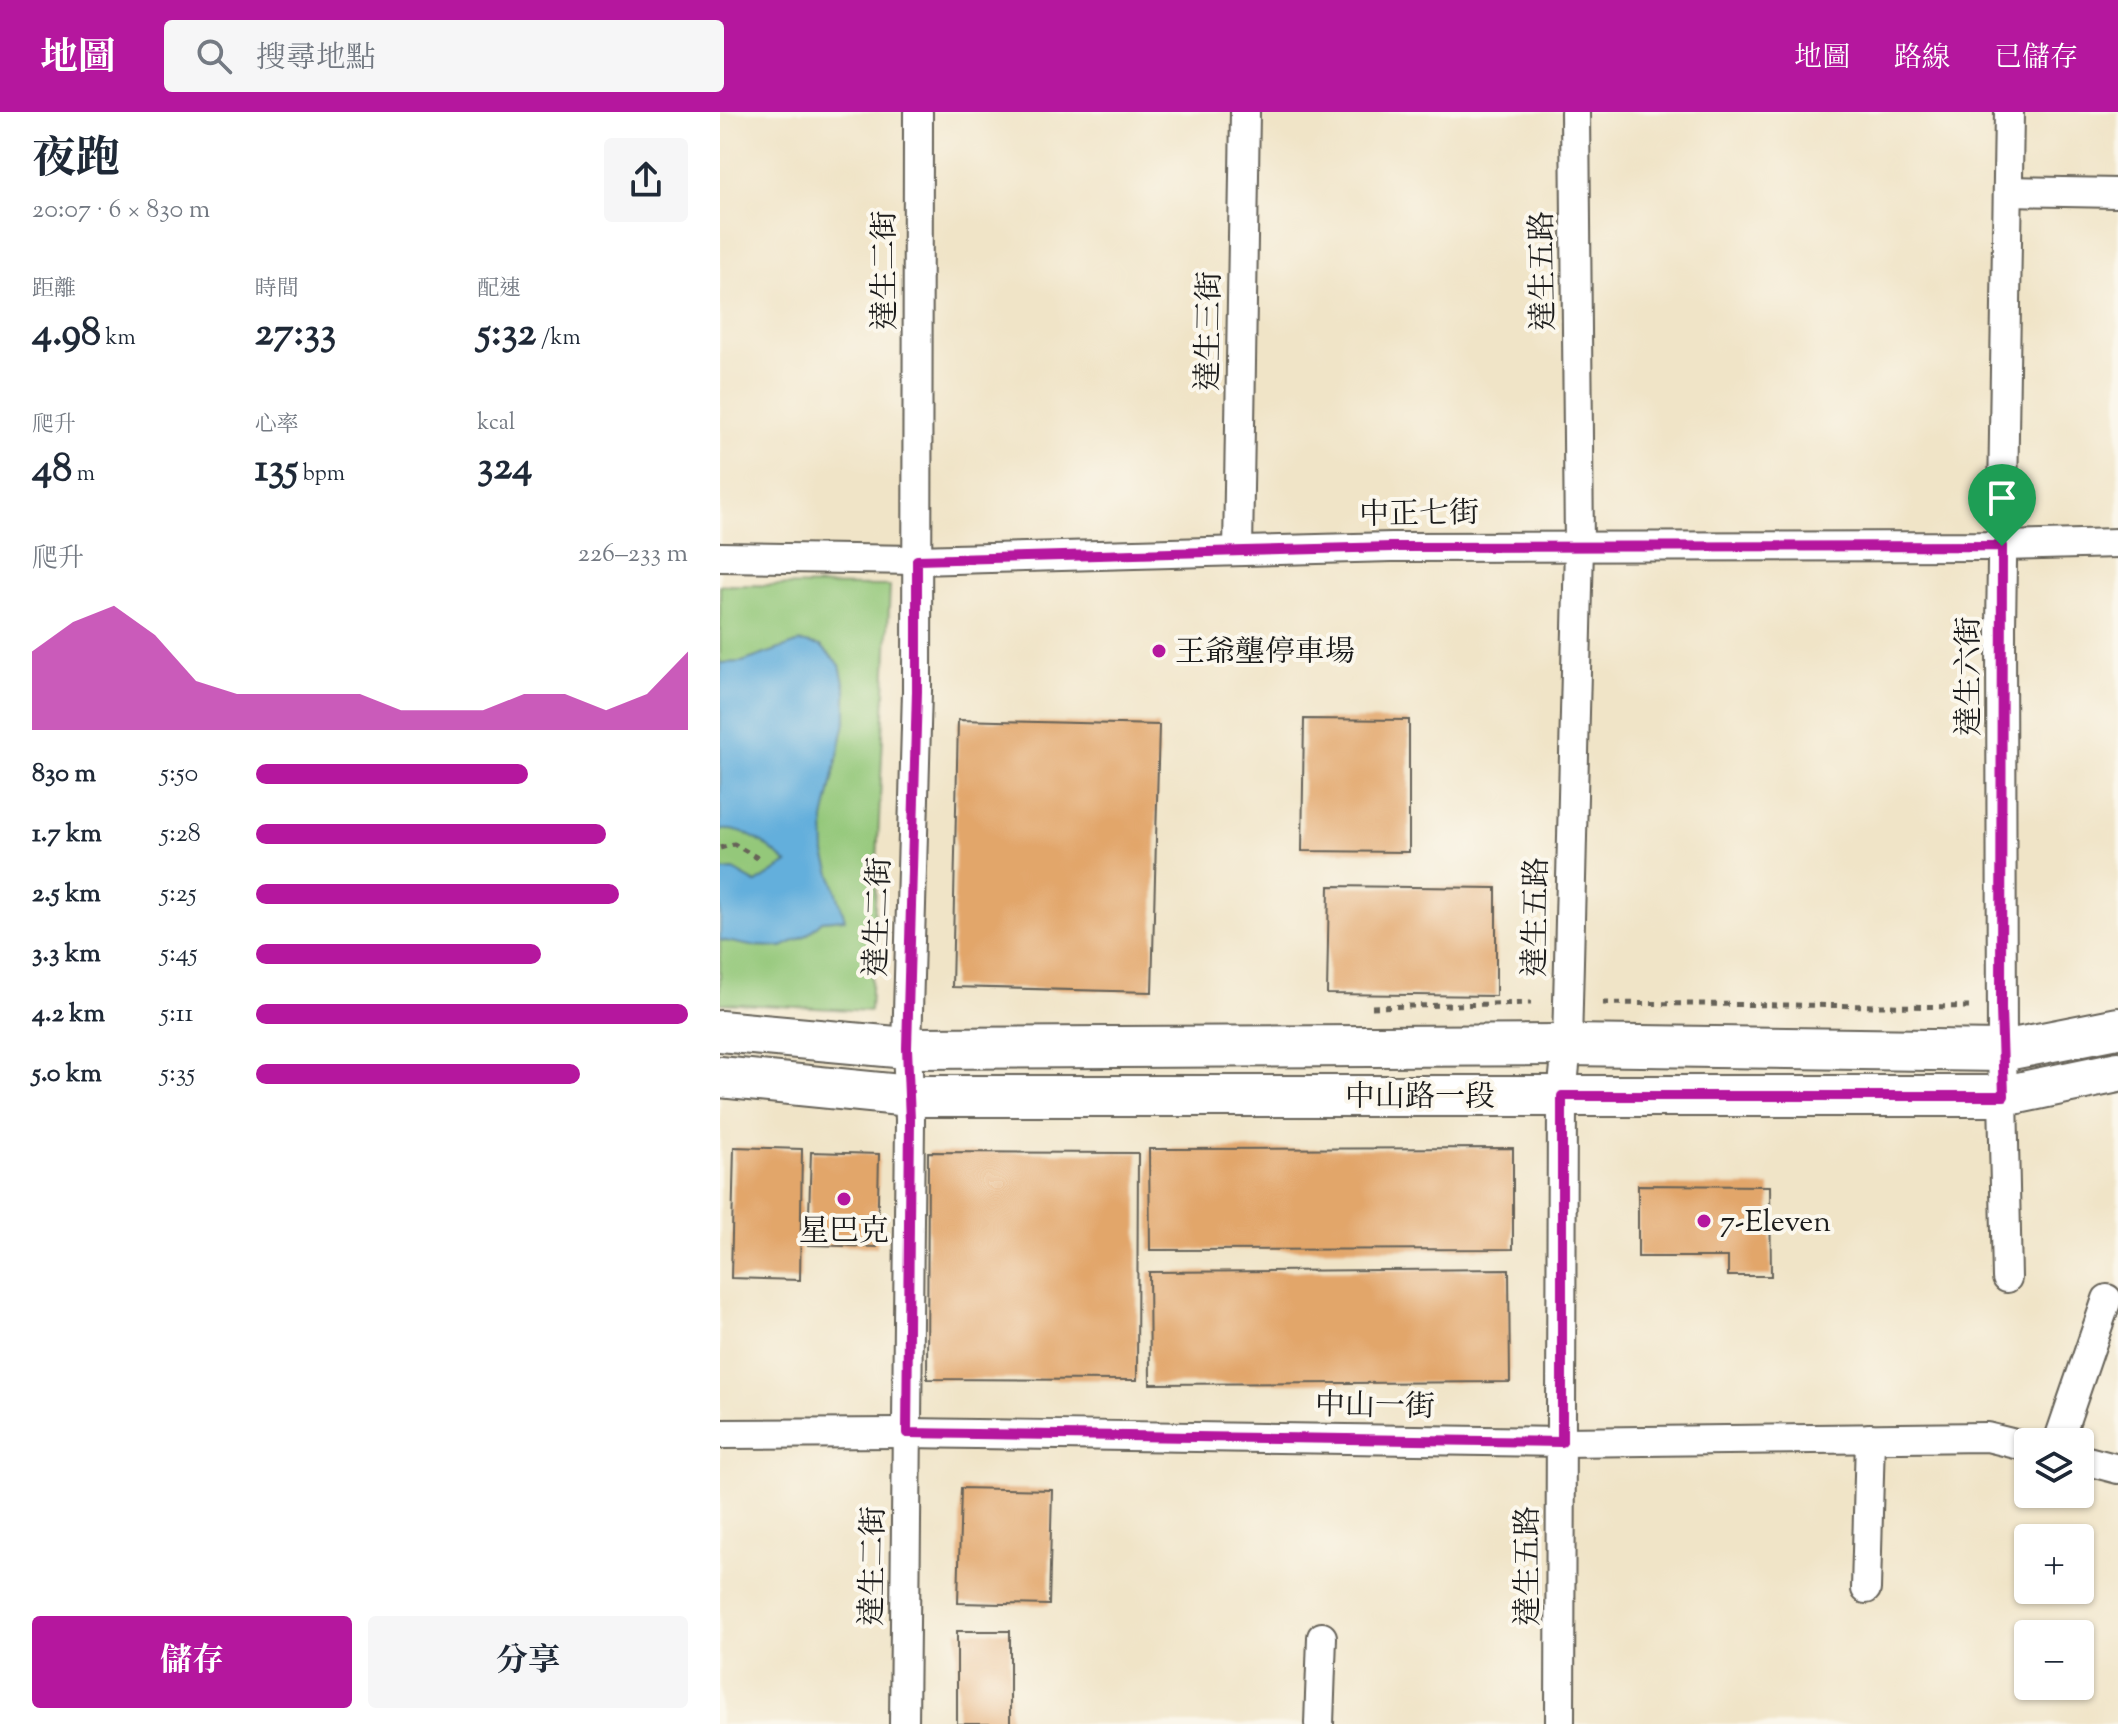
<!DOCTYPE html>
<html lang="zh-TW">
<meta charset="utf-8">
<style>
:root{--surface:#fff;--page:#f6f6f7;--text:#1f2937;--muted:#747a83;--accent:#b5179e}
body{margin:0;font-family:"Sorts Mill Goudy","Noto Serif TC",serif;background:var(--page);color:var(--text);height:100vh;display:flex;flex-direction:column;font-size:30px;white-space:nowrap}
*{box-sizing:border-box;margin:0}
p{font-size:26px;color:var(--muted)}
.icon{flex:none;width:44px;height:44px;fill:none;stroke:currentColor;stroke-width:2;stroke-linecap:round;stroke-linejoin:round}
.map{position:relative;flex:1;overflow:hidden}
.side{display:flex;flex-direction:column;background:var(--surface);width:720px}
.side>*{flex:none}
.buttons{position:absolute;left:1294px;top:1316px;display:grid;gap:16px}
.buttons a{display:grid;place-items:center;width:80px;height:80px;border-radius:8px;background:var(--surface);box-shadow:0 2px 6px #0004;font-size:40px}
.pin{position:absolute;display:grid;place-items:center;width:68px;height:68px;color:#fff;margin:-82px -34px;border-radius:50% 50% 50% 0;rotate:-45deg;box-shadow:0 0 8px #0007}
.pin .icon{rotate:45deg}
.round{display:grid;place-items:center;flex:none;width:84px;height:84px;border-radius:8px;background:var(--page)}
.overview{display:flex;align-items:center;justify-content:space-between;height:136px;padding:0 32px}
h1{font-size:44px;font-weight:700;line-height:60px}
.metrics{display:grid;grid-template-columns:repeat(3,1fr);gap:12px;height:136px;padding:8px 32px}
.metrics div{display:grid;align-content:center}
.metrics b{font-size:40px;font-weight:700}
.metrics small{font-size:22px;font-weight:400}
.metrics p{font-size:22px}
.chart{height:224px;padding:16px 32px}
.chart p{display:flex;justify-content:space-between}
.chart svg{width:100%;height:144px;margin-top:8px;fill:var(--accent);opacity:.7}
.cta{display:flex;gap:16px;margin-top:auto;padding:16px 32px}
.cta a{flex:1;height:92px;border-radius:8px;background:var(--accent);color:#fff;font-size:32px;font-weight:700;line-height:92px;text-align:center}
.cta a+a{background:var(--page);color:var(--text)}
ul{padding:0 32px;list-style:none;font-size:26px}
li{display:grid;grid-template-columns:128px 96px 1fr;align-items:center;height:60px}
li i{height:20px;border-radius:10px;background:var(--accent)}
header{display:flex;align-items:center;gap:48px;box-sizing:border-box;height:112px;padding:0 40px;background:var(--accent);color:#fff}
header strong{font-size:38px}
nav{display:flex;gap:44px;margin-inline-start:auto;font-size:28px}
.search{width:560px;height:72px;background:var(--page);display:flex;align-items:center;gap:20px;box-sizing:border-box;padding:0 28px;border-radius:8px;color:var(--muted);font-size:30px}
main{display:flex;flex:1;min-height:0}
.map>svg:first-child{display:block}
</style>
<header>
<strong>地圖</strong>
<div class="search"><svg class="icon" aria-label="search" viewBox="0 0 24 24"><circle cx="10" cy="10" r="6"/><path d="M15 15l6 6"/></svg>搜尋地點</div>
<nav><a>地圖</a><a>路線</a><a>已儲存</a></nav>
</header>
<main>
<section class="side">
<div class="overview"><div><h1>夜跑</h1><p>20:07 · 6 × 830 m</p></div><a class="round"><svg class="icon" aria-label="share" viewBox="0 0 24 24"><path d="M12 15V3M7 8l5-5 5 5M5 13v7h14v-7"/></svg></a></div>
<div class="metrics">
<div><p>距離</p><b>4.98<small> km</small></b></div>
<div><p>時間</p><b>27:33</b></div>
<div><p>配速</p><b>5:32<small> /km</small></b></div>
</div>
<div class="metrics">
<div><p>爬升</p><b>48<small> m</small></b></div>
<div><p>心率</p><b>135<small> bpm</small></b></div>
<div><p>kcal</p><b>324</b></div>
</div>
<div class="chart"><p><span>爬升</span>226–233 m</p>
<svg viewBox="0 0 160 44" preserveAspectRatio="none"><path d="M0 44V20L10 11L20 6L30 15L40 29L50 33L60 33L70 33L80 33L90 38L100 38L110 38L120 33L130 33L140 38L150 33L160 20V44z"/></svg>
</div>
<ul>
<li><b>830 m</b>5:50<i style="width:63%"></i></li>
<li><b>1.7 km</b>5:28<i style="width:81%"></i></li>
<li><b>2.5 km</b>5:25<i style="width:84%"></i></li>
<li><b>3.3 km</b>5:45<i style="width:66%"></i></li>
<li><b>4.2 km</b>5:11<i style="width:100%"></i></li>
<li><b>5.0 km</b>5:35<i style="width:75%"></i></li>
</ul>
<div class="cta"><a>儲存</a><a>分享</a></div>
</section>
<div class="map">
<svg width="1398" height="1612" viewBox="0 0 1398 1612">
<rect width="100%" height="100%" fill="#fbf7ec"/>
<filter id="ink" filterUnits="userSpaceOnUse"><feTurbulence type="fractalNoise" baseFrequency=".0125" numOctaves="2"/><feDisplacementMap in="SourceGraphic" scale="16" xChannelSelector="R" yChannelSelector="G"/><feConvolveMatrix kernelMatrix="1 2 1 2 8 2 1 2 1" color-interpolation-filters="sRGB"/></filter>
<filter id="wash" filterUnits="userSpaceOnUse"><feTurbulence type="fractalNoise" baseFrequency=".006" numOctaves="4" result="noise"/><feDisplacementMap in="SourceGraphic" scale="32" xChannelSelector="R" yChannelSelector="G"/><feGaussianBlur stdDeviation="1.8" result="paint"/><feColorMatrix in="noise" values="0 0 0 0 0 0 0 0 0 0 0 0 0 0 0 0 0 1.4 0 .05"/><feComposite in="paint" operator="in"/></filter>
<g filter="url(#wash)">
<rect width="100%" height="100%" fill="#f0e4c7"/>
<path fill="#94c87a" stroke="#58724b" stroke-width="2" d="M0,473L170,474L150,899L0,891Z"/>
<path fill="#63afdc" stroke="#40667c" stroke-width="2" d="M80,530L101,534L120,553L126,579V606L104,708L105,742L125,807L102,809L87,823L62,835L31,834L0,828V759L13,758L36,771L67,751C48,734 27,716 0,718V551L22,550Z"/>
<g id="blocks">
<g fill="#e2a66a">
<path d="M584,607L689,608V740L582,739Z"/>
<path d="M238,608L439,613L432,880L232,875Z"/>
<path d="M609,774L776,776V884L607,882Z"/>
<path d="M14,1035L82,1037L80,1168L11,1166Z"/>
<path d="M793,1036V1137L430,1138L429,1037Z"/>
<path d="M91,1040L159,1042L157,1135L88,1133Z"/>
<path d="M208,1040L418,1041L417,1268L207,1267Z"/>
<path d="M918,1073L1050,1074L1051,1164H1008V1145H918Z"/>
<path d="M789,1157L790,1270L430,1272L429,1160Z"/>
<path d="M241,1376L332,1378L329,1493L238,1491Z"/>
<rect x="237" y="1519" width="53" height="93"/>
</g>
</g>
</g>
<g filter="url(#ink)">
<use href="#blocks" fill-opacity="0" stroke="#666258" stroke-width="2"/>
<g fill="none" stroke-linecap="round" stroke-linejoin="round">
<g stroke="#666258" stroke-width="32">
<g id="street">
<path d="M1288,79L1398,81"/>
<path d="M518,439L525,0"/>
<path d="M0,445L197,448L672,435L1282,434L1398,431"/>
<path d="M1287,1166L1282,939L1281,515L1289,0"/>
<path d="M0,1322L187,1321L842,1330L1267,1325L1308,1335"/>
<path d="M1338,1330L1387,1187"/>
<path d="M1360,1347L1398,1357"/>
<path d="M1146,1477L1150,1326"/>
<path d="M184,1612L190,1008L187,936L197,579L198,0"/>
<path d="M599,1612L602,1525"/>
<path d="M840,1612L842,984L847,933L859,434L855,0"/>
</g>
</g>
<g stroke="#666258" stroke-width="44">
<g id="secondary">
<path d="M0,919L187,936L847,933L1282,939L1398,916"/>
<path d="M0,965L190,984H1284L1398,960"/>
</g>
</g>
<g stroke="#666258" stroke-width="5" stroke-dasharray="6 6" stroke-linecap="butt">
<path d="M0,736L14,732L41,748"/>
<path d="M883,891L1253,895"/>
<path d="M652,895L811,891"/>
</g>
<use href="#street" stroke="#fff" stroke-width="28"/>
<use href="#secondary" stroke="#fff" stroke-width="40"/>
</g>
</g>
<g fill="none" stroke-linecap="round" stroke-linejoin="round" filter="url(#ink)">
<g stroke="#fff" stroke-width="16">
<path id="route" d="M1282,434L1281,897L1284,984H842V1330L187,1321L190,1008L187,936L197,579V448L672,435Z"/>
</g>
<use href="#route" stroke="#b5179e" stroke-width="10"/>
</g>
<g fill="#b5179e" stroke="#fbf7ec" stroke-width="3">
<circle cx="439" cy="539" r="8"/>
<circle cx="124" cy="1087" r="8"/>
<circle cx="984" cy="1109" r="8"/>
</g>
<g text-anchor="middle" stroke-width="8" stroke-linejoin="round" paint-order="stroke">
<g font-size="30" fill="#1c1c1c" stroke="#fbf7ec">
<text transform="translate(164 158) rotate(-90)" y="10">達生二街</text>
<text transform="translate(822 159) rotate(-91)" y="10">達生五路</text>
<text transform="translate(488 219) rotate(-89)" y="10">達生三街</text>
<text transform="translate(699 401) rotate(-1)" y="10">中正七街</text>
<text transform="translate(1248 564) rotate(-90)" y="10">達生六街</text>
<text transform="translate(157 805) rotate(-88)" y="10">達生二街</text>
<text transform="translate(815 805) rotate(-89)" y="10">達生五路</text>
<text x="700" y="994">中山路一段</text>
<text transform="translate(655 1293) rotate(1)" y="10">中山一街</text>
<text transform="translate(152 1454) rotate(-89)" y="10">達生二街</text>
<text transform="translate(807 1454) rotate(-90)" y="10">達生五路</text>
</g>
<g font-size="30" fill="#1c1c1c" stroke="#fbf7ec" text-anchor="start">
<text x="455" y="549">王爺壟停車場</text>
<text x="1000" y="1119">7-Eleven</text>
<text x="124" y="1128" text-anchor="middle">星巴克</text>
</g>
</g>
</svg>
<div class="buttons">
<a><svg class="icon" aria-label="layers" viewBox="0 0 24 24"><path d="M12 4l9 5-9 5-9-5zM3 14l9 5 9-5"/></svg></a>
<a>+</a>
<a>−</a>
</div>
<div class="pin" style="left:1282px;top:434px;background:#1e9e55"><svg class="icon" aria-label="arrive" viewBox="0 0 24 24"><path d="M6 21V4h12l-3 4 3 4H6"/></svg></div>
</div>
</main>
